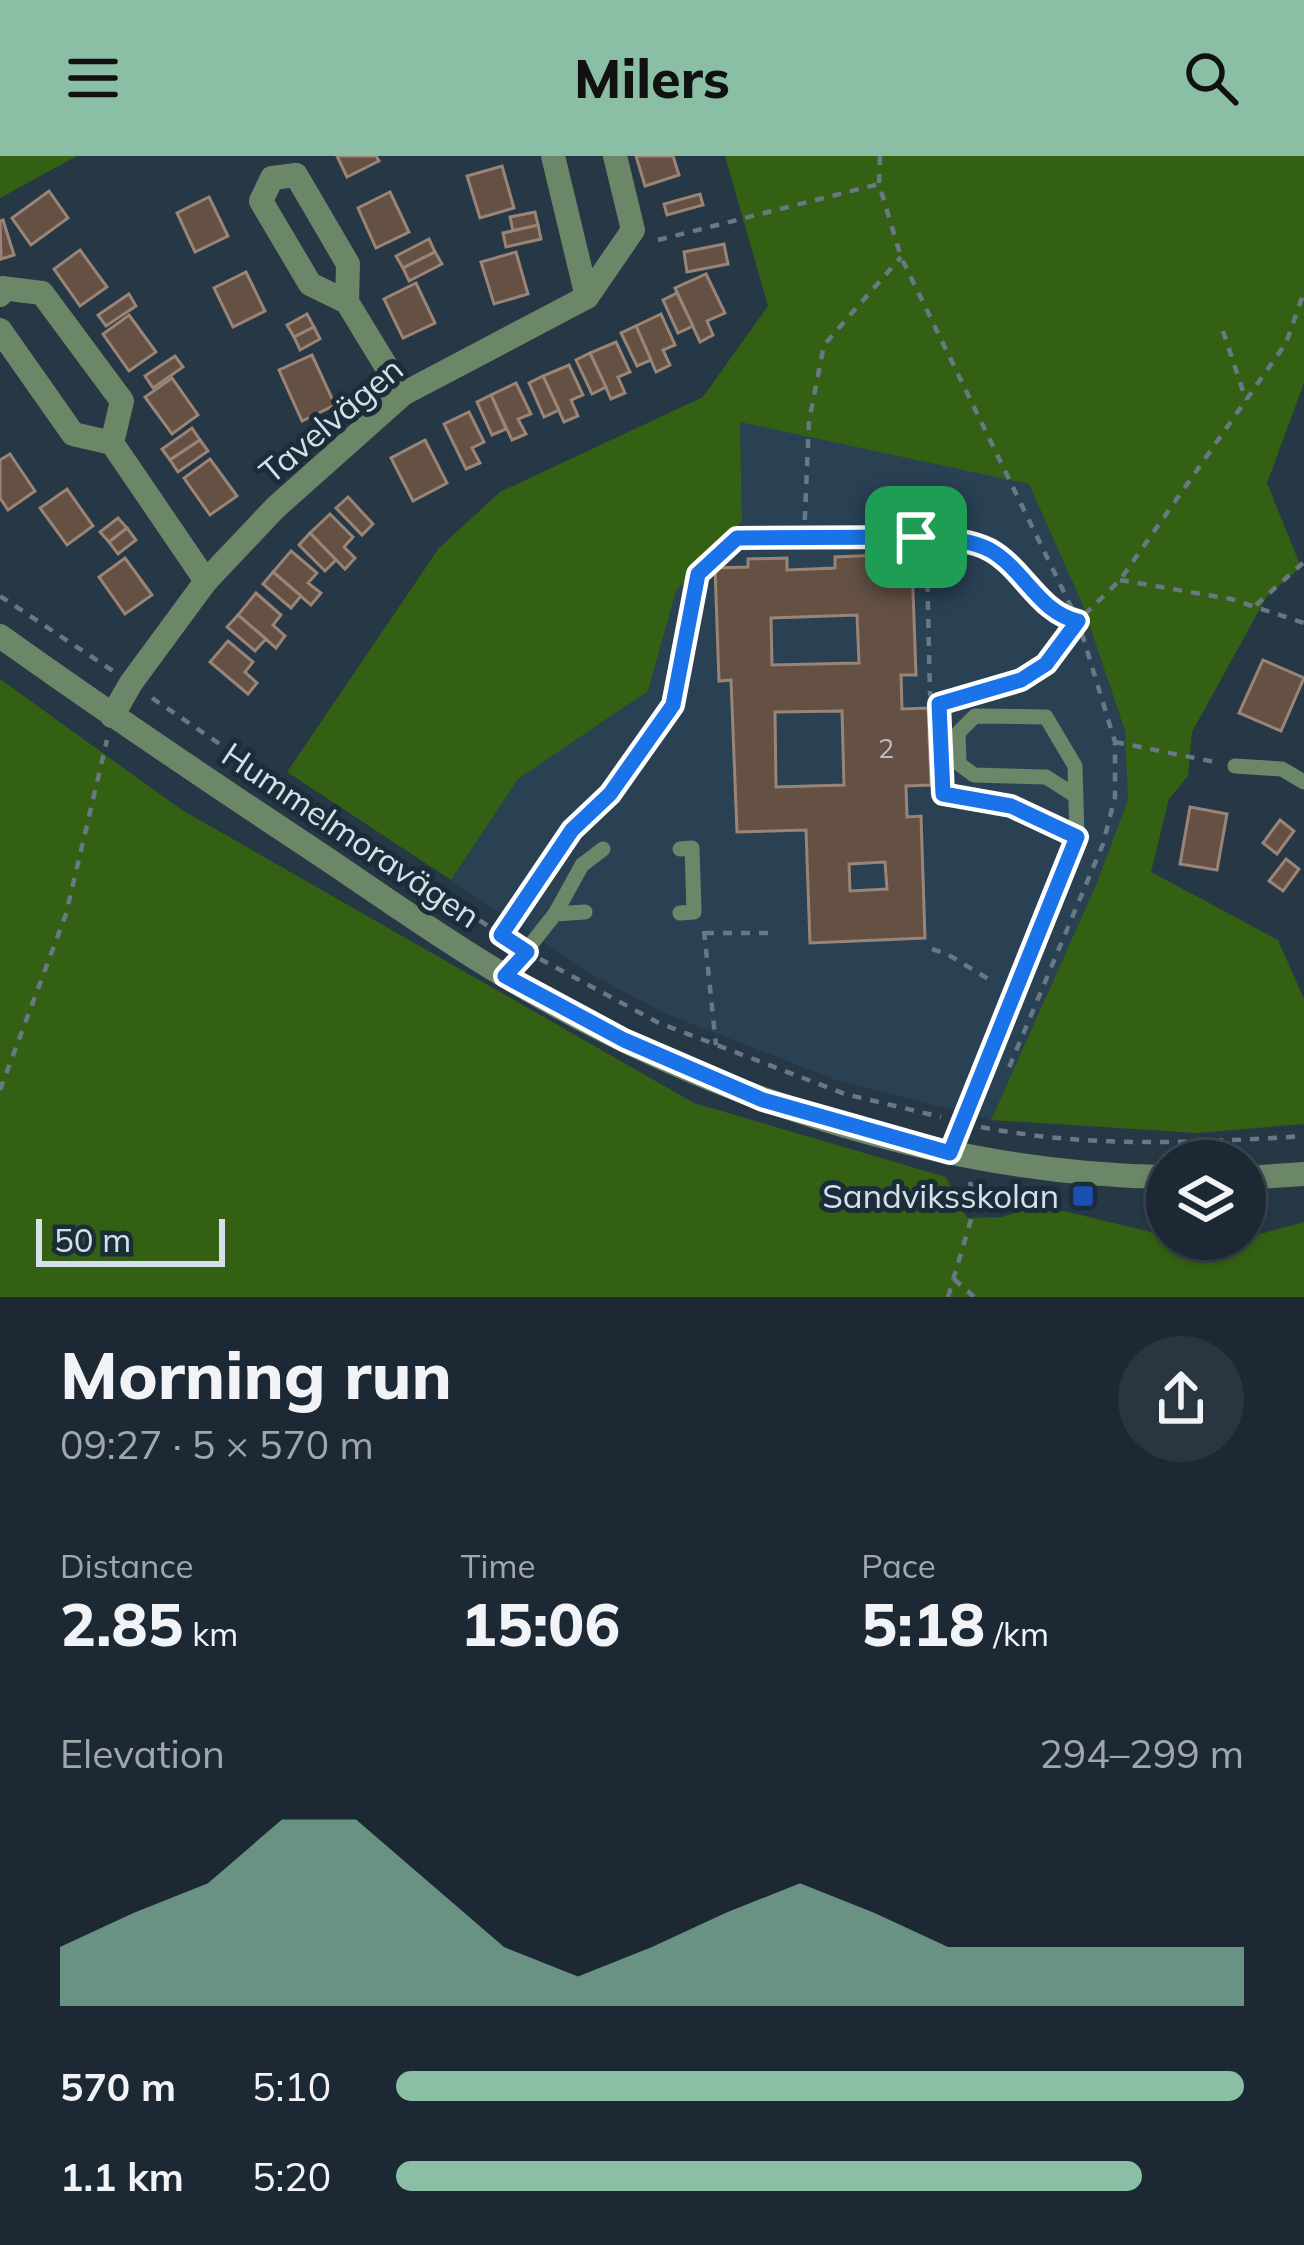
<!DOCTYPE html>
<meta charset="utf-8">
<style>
:root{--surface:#1c2934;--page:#293540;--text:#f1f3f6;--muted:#a0a6ac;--line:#3a454f;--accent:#8abfa5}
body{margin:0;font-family:Mulish,sans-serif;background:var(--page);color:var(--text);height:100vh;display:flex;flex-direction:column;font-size:45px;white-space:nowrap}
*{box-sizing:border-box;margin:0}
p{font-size:39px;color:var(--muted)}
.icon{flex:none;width:66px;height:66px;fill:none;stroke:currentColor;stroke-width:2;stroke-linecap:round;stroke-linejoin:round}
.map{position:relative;height:1141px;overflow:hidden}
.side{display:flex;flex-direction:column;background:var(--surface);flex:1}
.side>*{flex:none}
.fabs{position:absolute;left:1146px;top:984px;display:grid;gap:24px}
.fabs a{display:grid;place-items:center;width:120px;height:120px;border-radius:50%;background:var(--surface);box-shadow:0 3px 9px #0004,0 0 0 3px var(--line);font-size:60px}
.scale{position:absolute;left:36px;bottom:30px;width:189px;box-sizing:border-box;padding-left:12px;border:6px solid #d5e0e9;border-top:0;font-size:33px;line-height:42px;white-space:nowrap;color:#d5e0e9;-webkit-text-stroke:9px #1c2d3a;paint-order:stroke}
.pin{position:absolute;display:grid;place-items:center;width:102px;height:102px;color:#fff;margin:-51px;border-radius:24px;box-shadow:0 6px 18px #0006}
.round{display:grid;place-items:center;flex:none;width:126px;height:126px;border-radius:63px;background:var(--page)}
.head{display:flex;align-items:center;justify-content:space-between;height:204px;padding:0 60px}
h1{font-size:66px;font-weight:800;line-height:90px}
.metrics{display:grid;grid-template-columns:repeat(3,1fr);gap:18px;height:204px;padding:12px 60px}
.metrics div{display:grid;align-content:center}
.metrics b{font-size:60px;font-weight:800}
.metrics small{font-size:33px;font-weight:400}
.metrics p{font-size:33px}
.chart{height:336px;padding:24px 60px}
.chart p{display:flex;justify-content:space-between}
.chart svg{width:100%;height:216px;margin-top:12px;fill:var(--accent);opacity:.7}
ul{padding:0 60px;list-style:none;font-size:39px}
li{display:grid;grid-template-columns:192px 144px 1fr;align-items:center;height:90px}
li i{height:30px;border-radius:15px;background:var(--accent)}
header{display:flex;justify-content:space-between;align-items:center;height:156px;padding:0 60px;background:var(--accent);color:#111;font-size:54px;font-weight:800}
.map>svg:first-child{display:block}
</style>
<header><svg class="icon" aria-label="menu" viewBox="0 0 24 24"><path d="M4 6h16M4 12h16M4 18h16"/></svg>Milers<svg class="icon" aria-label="search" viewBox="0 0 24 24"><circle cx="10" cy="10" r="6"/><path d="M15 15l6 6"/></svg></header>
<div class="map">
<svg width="1304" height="1141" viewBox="0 0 1304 1141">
<rect width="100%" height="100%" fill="#263745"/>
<path fill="#2a4154" d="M740,265L1029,328L1082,447L1125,575L1128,644L1096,729L991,964L836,924L666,858L596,821L451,724L518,623L648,535L676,435L742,365Z"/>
<g fill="#346014">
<path d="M0,0H77L0,42Z"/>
<path d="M725,0H1304V227L1267,327L1301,411L1267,440L1192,576L1188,620L1169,643L1151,716L1278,784L1304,843V968L1197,977L991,964L1096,729L1128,644L1125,575L1082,447L1029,328L740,266L742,365L676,435L648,535L518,623L451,724L287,616L439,392L500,336L703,241L768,150Z"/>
<path d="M0,523L182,654L694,947L946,1021L967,1062L1002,1061L1039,1049L1213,1091L1304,1066V1141H0Z"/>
</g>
<g fill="#645144" stroke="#9a8476" stroke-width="3" fill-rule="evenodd">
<path d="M337,0H376L379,5L347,21Z"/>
<path d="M636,0H673L679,19L645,30Z"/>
<path d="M502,10L514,52L480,62L467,20Z"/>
<path d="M49,35L68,62L31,89L12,62Z"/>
<path d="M390,36L409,76L376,92L358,52Z"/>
<path d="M700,38L703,49L667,59L664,48Z"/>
<path d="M209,41L228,80L195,96L177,57Z"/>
<path d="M535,56L538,69L513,75L510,61Z"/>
<path d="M3,64L14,99L1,103L0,65Z"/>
<path d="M538,69L541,83L506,91L503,77Z"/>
<path d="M429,83L435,96L403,112L396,100Z"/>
<path d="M724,88L728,108L687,116L684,96Z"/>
<path d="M80,94L107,131L80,150L54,113Z"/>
<path d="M435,96L442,108L409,125L403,112Z"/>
<path d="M516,96L528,138L494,148L481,106Z"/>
<path d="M246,116L265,155L233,171L214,132Z"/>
<path d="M706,118L725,157L707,165L713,179L700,186L675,132Z"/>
<path d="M416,127L435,167L403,182L384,143Z"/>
<path d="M677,137L693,170L678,177L663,144Z"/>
<path d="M129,138L136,150L106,170L98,159Z"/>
<path d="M307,158L314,171L294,181L287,169Z"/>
<path d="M661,158L675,189L663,194L670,209L656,216L636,170Z"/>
<path d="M129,159L156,196L129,215L103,178Z"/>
<path d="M636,170L651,204L637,210L621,177Z"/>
<path d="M314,171L320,183L300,194L294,181Z"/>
<path d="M616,186L630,216L618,221L625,237L611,243L590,197Z"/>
<path d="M590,197L606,231L592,238L576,204Z"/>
<path d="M312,199L335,249L302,265L279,214Z"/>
<path d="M175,200L183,211L153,232L145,220Z"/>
<path d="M569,209L583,239L571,244L578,260L564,266L543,220Z"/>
<path d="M543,220L559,254L544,261L529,227Z"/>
<path d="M172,222L198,259L172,278L145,241Z"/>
<path d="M516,227L531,258L518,263L526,278L512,284L491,239Z"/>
<path d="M491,239L506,273L492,279L477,246Z"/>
<path d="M469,256L484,286L472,292L480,307L466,313L444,268Z"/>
<path d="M192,272L200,284L170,304L162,293Z"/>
<path d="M200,284L208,295L178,316L170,304Z"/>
<path d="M425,284L447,327L413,345L391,302Z"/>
<path d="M10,298L35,335L8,354L0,342V304Z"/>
<path d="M210,303L237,340L210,359L184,322Z"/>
<path d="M67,333L93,370L67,389L40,352Z"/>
<path d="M348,341L373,368L362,379L336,352Z"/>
<path d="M330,358L353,381L344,391L355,402L345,413L310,377Z"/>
<path d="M118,362L127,372L109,386L100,376Z"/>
<path d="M127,372L136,384L118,398L109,386Z"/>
<path d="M310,377L336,404L325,415L299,389Z"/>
<path d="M291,395L317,417L308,427L321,437L311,449L273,416Z"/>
<path d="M880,399L881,408L912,407L916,519H901L902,553L928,552L931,629L906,630L907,661L921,660L925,782L810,787L806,674L737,676L731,524L719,525L715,412L748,411V403L787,402V414L835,412V401ZM857,459L859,507L772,509L771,462ZM842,555L844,629L776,631L775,556ZM885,706L887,733L850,735L849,708Z"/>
<path d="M125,402L152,439L125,458L99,421Z"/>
<path d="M273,416L301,440L291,452L263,428Z"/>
<path d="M256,437L281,459L273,469L285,480L276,492L238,459Z"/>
<path d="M238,459L266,483L255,495L227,471Z"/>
<path d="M228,485L253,506L245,516L257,527L248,538L210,506Z"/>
<path d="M1263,504L1304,522L1281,575L1239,557Z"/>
<path d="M1190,651L1227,658L1217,714L1180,708Z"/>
<path d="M1280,664L1294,675L1277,698L1263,687Z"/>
<path d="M1286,703L1299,713L1283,735L1269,725Z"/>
</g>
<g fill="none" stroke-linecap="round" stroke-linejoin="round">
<g stroke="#697884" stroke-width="4.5" stroke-dasharray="9 9" stroke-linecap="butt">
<path d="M880,0L879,28L901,101L1078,465L1115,586V641L1103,688L1008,914"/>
<path d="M658,84L879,28"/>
<path d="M1223,175L1246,244"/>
<path d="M916,381C934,383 956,381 973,386C1017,399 1033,456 1078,465"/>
<path d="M804,382L809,265L824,189L901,101"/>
<path d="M1120,424L1231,443L1304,467"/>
<path d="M0,440L113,515"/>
<path d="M1256,449L1304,406"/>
<path d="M152,542L510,785"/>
<path d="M940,568L939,548L1021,524L1046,509L1078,465L1120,424L1286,187L1304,136"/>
<path d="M1115,586L1215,606"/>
<path d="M942,621L943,638L1011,650L1059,672"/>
<path d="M704,775L716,889"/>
<path d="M705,777H777"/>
<path d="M501,779L572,674L610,638L673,549L697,418L738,382L916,381L927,408L930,538L939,548"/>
<path d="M932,793L947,798L995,827"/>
<path d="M540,803L659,867L845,938L941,961"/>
<path d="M0,934L66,758L107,584"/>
<path d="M981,971C1087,992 1197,987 1304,980"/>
<path d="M970,1026L975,1050L994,1053L1035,1040"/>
<path d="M954,1123L974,1141"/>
<path d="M948,1141L975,1050"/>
</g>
<g stroke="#6c8668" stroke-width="15">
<path d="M1235,610L1282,613L1304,626"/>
<path d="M680,693L692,692L694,756L680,757"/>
<path d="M555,758L582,709L603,693"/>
<path d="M505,821L555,758L585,756"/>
<path d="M950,997L1077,681L1075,610L1046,561L975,560L958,577L959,608L974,619L1046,621L1076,640"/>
</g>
<g stroke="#6c8668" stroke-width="24">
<path d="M553,0L587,141"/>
<path d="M0,139L2,132L42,137L122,245L112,287"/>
<path d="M347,146L310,128L261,45L272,22L296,19L348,108L347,146L403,238"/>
<path d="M0,174L73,278L112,287L206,425"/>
<path d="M112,560L131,527L206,425L275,352L403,238L587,141L633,74L615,0"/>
</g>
<g stroke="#6c8668" stroke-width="24">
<path d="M0,480C104,554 209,625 315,695C378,737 440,782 505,820C699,937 939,1018 1167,1021"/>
<path d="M1245,1022L1304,1018"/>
</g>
</g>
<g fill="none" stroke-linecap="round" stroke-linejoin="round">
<g stroke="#fff" stroke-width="24">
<path id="route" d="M916,381C941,383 967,382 990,394C1024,413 1039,457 1078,465L1046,508L1021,524L939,548L943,638L1011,650L1077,681L950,997L763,944L624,884L505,820L527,796L501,779L572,674L610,638L673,549L698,418L737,382Z"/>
</g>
<use href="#route" stroke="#1a73e8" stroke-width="15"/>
</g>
<rect fill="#1a4fb4" stroke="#1c2d3a" stroke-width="4.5" x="1071" y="1028" width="24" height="24" rx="6"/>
<g text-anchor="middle" stroke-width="10" stroke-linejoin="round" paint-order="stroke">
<g font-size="27" fill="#b9bcc0">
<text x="886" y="602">2</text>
</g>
<g font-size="33" fill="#d5e0e9" stroke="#1c2d3a">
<text transform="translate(331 264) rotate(-40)" y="12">Tavelvägen</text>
<text transform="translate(351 679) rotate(34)" y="12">Hummelmoravägen</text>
</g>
<g font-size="33" fill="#d5e0e9" stroke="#1c2d3a" text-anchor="end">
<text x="1059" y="1052">Sandviksskolan</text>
</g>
</g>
</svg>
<div class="fabs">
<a><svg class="icon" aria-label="layers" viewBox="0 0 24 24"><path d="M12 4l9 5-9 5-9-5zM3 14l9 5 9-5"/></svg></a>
</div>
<div class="scale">50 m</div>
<div class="pin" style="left:916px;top:381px;background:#1e9e55"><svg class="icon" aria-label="arrive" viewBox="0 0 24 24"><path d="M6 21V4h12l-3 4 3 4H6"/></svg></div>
</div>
<section class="side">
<div class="head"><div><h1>Morning run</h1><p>09:27 · 5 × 570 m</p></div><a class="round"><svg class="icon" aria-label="share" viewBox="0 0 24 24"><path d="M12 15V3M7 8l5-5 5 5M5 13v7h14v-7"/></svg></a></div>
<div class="metrics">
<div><p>Distance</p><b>2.85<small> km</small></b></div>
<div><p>Time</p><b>15:06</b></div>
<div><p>Pace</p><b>5:18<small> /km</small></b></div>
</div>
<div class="chart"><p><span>Elevation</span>294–299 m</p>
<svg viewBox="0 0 160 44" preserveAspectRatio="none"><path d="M0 44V32L10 25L20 19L30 6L40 6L50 19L60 32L70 38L80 32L90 25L100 19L110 25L120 32L130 32L140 32L150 32L160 32V44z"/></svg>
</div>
<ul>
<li><b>570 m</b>5:10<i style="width:100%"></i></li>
<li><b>1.1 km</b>5:20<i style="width:88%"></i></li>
</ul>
</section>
